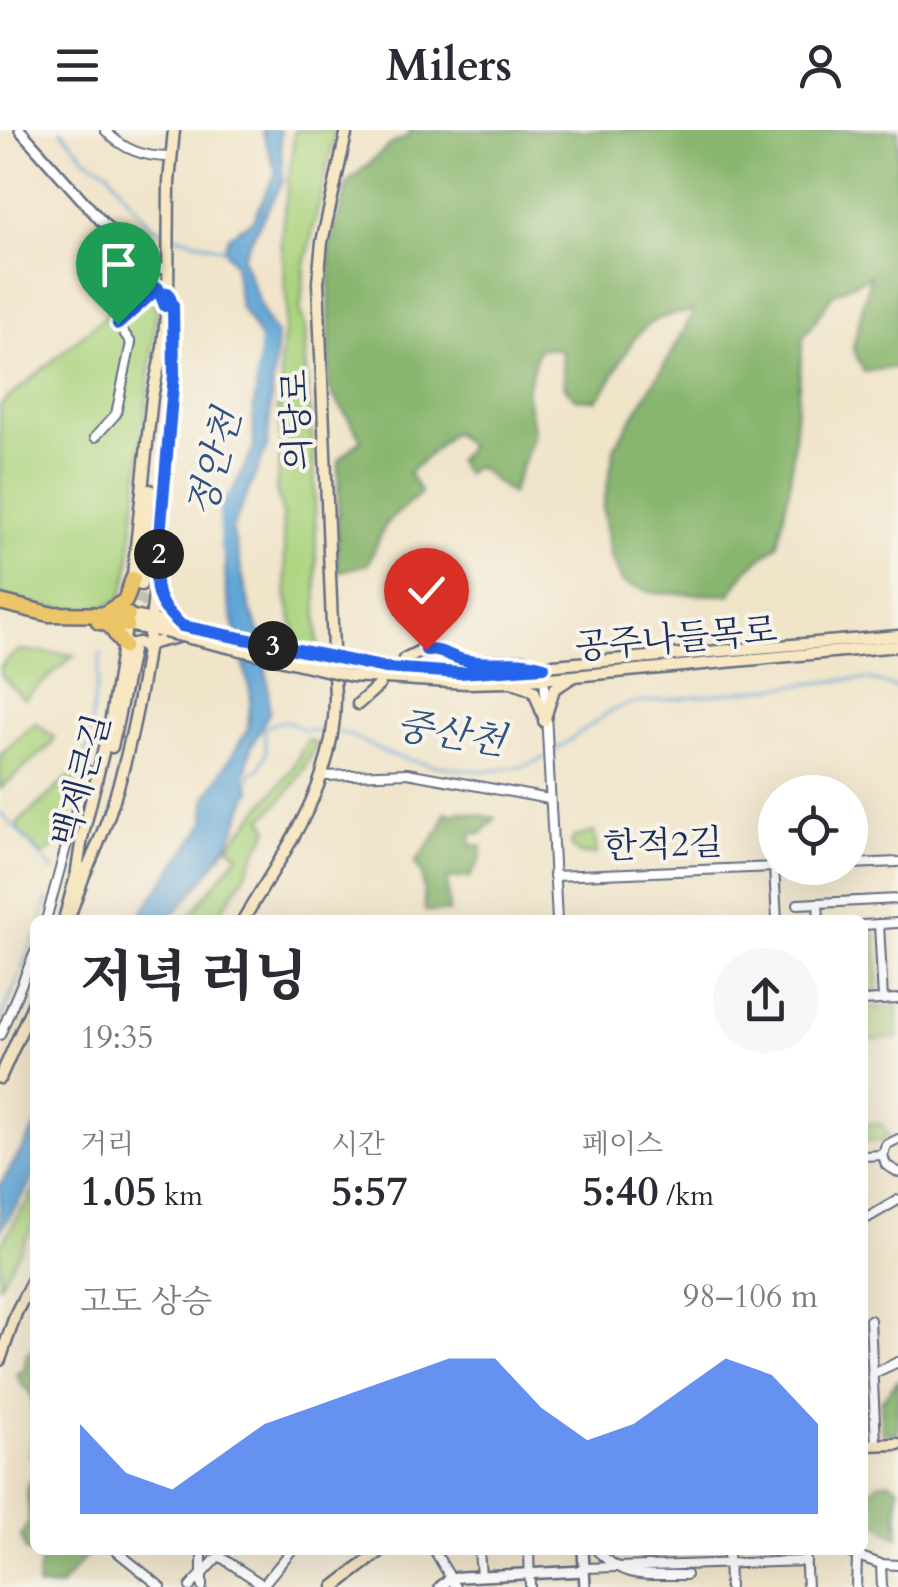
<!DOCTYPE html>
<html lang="ko">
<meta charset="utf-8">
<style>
:root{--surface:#fff;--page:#f7f7f7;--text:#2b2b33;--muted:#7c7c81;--accent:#2563eb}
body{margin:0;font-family:Cardo,"Noto Serif KR",serif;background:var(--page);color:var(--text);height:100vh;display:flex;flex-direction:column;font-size:38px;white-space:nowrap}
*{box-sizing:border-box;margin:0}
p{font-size:32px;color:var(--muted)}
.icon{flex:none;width:55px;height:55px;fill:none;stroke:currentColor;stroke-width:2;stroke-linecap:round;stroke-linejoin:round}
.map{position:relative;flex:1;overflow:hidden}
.panel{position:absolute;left:30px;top:785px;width:838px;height:640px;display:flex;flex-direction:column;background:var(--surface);border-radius:15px;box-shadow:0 10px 40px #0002}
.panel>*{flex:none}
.tools{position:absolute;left:758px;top:645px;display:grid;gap:20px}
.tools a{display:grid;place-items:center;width:110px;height:110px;border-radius:50%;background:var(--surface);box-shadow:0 10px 40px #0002;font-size:50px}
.pin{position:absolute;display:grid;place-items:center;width:85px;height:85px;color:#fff;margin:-102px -42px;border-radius:50% 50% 50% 0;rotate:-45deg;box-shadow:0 0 10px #0007}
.pin .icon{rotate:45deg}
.km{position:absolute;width:50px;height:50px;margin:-25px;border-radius:50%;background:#222;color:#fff;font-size:28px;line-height:50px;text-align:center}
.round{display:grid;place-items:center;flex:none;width:105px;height:105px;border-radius:52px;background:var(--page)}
.head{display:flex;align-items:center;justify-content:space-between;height:170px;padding:0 50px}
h1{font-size:55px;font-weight:800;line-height:75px}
.stats{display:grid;grid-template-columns:repeat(3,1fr);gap:15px;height:170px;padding:10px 50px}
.stats div{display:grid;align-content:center}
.stats b{font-size:42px;font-weight:800}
.stats small{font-size:28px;font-weight:400}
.stats p{font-size:28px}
.chart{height:280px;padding:20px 50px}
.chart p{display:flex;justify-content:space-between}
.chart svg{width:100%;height:180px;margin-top:10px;fill:var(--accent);opacity:.7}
header{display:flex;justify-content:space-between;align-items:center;height:130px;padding:0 50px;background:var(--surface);font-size:45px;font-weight:800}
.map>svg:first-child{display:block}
</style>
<header><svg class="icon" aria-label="menu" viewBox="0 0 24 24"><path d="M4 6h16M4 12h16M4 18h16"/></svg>Milers<svg class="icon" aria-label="person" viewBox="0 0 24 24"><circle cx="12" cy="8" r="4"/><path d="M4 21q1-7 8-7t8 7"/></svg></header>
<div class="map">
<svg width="898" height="1457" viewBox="0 0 898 1457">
<rect width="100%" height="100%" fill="#f7f3e8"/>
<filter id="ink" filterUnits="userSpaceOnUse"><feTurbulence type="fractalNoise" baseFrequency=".01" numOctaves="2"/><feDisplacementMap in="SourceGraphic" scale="20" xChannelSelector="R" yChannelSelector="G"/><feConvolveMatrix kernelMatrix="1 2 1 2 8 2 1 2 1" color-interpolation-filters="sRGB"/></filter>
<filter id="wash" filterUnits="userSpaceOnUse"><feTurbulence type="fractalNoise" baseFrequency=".0048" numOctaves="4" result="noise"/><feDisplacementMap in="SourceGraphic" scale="40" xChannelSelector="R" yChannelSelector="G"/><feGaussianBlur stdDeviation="2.25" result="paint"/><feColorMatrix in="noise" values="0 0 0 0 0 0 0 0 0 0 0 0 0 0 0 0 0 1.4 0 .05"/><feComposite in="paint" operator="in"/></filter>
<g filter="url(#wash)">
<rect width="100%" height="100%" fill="#f0e4c9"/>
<g fill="#acd47f" stroke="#64826e" stroke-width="2.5">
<path d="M295,0H336L305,135L300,182L306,198L305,233L314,332L318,534L301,526L287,468L282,381L276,358L282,318L278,279L282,259L280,234L287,177L281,107Z"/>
<path d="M142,155L157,177L128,445L121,468C87,489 36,476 0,465V275Z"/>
<path d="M19,520L75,525L24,569L0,544V536Z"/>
<path d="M35,593L54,607L52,614L0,659V625Z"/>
<path d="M307,610L316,613C304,646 287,665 263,689L269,698L243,748L215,790H186L239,725L229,716L291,641Z"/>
<path d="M78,639H81L62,710L42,726L19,701L17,694Z"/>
<path d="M594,702L597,724H580L573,719L571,712L574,707Z"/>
<path d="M863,800H873L876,805L878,859L875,863L863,864Z"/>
<path d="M898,876V908L864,910L863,878Z"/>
<path d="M863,994H882L889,1006L882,1011H863Z"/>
<path d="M35,1059V1093L0,1154V1115Z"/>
</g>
<g fill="#89b66e" stroke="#527266" stroke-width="2.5">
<path d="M409,0H898V237L864,242L853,218L870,146L834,163L803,208L790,353L778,414L748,439L729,465L654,463L623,453L610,426L603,379L615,316L672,223L694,181C682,183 664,185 654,191C623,209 619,247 596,270L576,269L565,257L561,219L539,218L526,261L534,304L511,364L476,336L465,344L457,331L469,316L453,302L409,343L421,363L386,393L368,434L337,442L339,330L362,309L329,259L330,117L348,52L390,15L409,6Z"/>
<path d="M459,681L495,688L481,704L472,703L470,714L482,717L480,730L470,747L447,749L449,782L425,781L422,743L415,733L441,698L445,682L454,685Z"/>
<path d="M35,1217V1332L31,1326C32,1317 35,1269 31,1264C24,1255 20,1256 17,1243L24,1241L27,1223Z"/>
<path d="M898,1250V1303H882L881,1271Z"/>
<path d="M35,1335V1420H91L60,1457H37L41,1426L26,1421L21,1407L29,1391L27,1356L34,1346Z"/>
<path d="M889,1351L898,1356V1407C881,1401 862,1377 863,1359L875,1358L877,1353Z"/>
</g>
<g fill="#60a6d6" stroke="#3e6a9a" stroke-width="2.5">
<path d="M262,0H280L283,50L242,127L265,187L277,206L267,317L232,399L250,479L262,508L268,554L269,583L251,617L245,648L251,660C241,677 239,695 229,712C212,741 190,764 169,790H137L205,692L206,668L248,599L251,565L226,461L224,379L254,318L253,281L264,215L240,176L234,133L224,119L229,106L253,90L276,42Z"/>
<path d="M35,998V1047L0,1101V1055Z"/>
</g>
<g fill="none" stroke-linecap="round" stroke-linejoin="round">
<g stroke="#60a6d6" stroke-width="2.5">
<path d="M61,0L86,28L108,41L149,95L165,102"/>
<path d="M173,105L227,120"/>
<path d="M338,602C356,605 372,618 389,624C432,638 506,651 545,627"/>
<path d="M552,623L609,582L627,574L852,549L871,550L898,558"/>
<path d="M85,634L101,523"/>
<path d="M249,653L251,643L260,639L266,622L264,599C278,590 290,588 302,600L330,601"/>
<path d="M0,682L55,742"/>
<path d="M41,790L48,768"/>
<path d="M23,839L35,806"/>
<path d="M0,891L20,844"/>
</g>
<g stroke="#60a6d6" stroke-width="10">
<path d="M259,263L265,206L262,202"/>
<path d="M225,420L224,379L230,368"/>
</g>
</g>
</g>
<g filter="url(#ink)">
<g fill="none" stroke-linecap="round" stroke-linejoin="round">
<g stroke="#c5c0b4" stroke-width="10" stroke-dasharray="10 5" stroke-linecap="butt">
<path d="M132,518L141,455"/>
<path d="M140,522L149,456"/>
</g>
<g stroke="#666e83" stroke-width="12">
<g id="minor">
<path d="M105,0C123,20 144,27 170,27"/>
<path d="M95,307L116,284L131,213L118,194L158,158"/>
<path d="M544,545L557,790"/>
<path d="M324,646L407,643L549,669"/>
<path d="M850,734L898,732"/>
<path d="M774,737L777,790"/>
<path d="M554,746L775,737"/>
<path d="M818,773L819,790"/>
<path d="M798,774L898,769"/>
<path d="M46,790L87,640"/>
<path d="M879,794L883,870"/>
<path d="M862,795L898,793"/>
<path d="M862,871L898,869"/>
<path d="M0,905L35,822"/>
<path d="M898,1009L886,1015L883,1025L886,1035L898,1042"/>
<path d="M862,1026L883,1025"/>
<path d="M862,1091L898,1070"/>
<path d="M870,1190L876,1314"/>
<path d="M872,1244L898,1232"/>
<path d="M115,1420L161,1457"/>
<path d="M202,1420V1457"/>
<path d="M434,1420L456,1457"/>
<path d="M479,1420L481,1446"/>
<path d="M529,1420L530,1457"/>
<path d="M596,1420C628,1451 644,1444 686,1445"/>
<path d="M728,1420L729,1457"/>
<path d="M805,1420L807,1457"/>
<path d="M815,1420L846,1422L881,1434L898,1435"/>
<path d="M219,1426L266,1457"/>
<path d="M881,1434L882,1457"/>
<path d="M584,1438L806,1431"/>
<path d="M263,1455L292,1420"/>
<path d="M190,1457L224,1420"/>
<path d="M856,1457L857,1427"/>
</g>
</g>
<g stroke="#666e83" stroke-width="14">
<g id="tertiary">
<path d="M20,0L137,131L153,139L168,138"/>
<path d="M142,137L165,176"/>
<path d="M583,1420L585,1457"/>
<path d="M440,1457L451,1448L461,1447L584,1441"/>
</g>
</g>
<g stroke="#666e83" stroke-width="15">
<g id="secondary">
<path d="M169,164L173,176L171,226"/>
<path d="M162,228L168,163L169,52L174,0"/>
<path d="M132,454L152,267L162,222"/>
<path d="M141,455L150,360"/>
<path d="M157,462L167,483L183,496"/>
<path d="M128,485L166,493"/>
<path d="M127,495L164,502"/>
<path d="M124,516L139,513L146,519L153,513L178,507"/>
<path d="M404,529L418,522L436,519L466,531L522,530L538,535"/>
<path d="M353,534L460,543L898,506"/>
<path d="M351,546L466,553L508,552L898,516"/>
<path d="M514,553L534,561L543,585"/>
<path d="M358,574L379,555"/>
<path d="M544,591L554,559L571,548"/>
<path d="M112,617L132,521"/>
<path d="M77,740L82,708L110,594L127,491"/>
<path d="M85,743C141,629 154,478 165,352C169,308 176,265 171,221"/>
<path d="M65,786L79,735"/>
<path d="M68,790L86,740"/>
<path d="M243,790C286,718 335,655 335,568L318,152L322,112L347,0"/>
<path d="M0,948L35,870"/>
<path d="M0,1230L16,1183L35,1145"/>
<path d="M862,1315L898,1314"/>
<path d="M334,1457L382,1420"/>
</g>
</g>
<g stroke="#666e83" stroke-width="19">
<g id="motorway">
<path d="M0,472L49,484L128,485"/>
<path d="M104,484L125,471L133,449"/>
<path d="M99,492L127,495"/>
<path d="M104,492L111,497L124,516"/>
</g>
</g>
<use href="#minor" stroke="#fff" stroke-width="8"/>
<use href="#tertiary" stroke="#fff" stroke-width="9"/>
<use href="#secondary" stroke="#f7e8c3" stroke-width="10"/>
<use href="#motorway" stroke="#ecc569" stroke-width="14"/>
<g stroke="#666e83" stroke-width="15" stroke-linecap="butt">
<g id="secondary-bridge">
<path d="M166,493L353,534"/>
<path d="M164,502L351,546"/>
</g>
</g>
<use href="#secondary-bridge" stroke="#f7e8c3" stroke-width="10"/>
</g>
</g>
<g fill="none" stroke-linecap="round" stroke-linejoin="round" filter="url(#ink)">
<g stroke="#fff" stroke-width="20">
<path id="route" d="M118,194L158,158L165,176L168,163L173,176L174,244L156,451C157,473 167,482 182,496L386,538L460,543L544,537C513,527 493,537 464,530C451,527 441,519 426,520"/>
</g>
<use href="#route" stroke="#2563eb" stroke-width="12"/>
</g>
<g text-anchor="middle" stroke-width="8" stroke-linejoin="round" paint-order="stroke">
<g font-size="35" fill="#1b2f5e" stroke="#f7f3e8">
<text transform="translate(296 290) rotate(-92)" y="12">의당로</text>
<text transform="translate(676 508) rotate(-5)" y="12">공주나들목로</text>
<text transform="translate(81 650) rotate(-75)" y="12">백제큰길</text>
<text transform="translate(663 714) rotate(-2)" y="12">한적2길</text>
</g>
<g font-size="38" font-style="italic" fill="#305382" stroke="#f7f3e8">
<text transform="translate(214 333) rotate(-75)" y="13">정안천</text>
<text transform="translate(451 603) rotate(9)" y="13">중산천</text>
</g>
</g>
</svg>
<div class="tools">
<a><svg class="icon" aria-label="locate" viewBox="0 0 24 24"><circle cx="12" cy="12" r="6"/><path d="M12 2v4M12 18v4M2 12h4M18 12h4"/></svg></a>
</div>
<div class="pin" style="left:118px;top:194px;background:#1e9e55"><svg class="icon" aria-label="arrive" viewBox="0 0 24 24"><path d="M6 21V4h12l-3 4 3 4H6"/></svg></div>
<div class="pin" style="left:426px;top:520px;background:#d93025"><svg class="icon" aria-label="check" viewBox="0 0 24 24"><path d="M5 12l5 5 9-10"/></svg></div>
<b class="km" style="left:159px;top:424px">2</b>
<b class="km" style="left:273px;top:516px">3</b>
<section class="panel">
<div class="head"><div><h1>저녁 러닝</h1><p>19:35</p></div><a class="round"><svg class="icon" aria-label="share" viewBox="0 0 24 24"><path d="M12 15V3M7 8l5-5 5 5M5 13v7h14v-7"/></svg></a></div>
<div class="stats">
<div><p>거리</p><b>1.05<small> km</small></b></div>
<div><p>시간</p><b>5:57</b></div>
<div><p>페이스</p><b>5:40<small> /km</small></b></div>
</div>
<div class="chart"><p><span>고도 상승</span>98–106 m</p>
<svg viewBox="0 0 160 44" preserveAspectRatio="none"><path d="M0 44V22L10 34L20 38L30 30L40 22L50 18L60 14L70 10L80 6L90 6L100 18L110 26L120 22L130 14L140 6L150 10L160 22V44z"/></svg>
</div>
</section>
</div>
